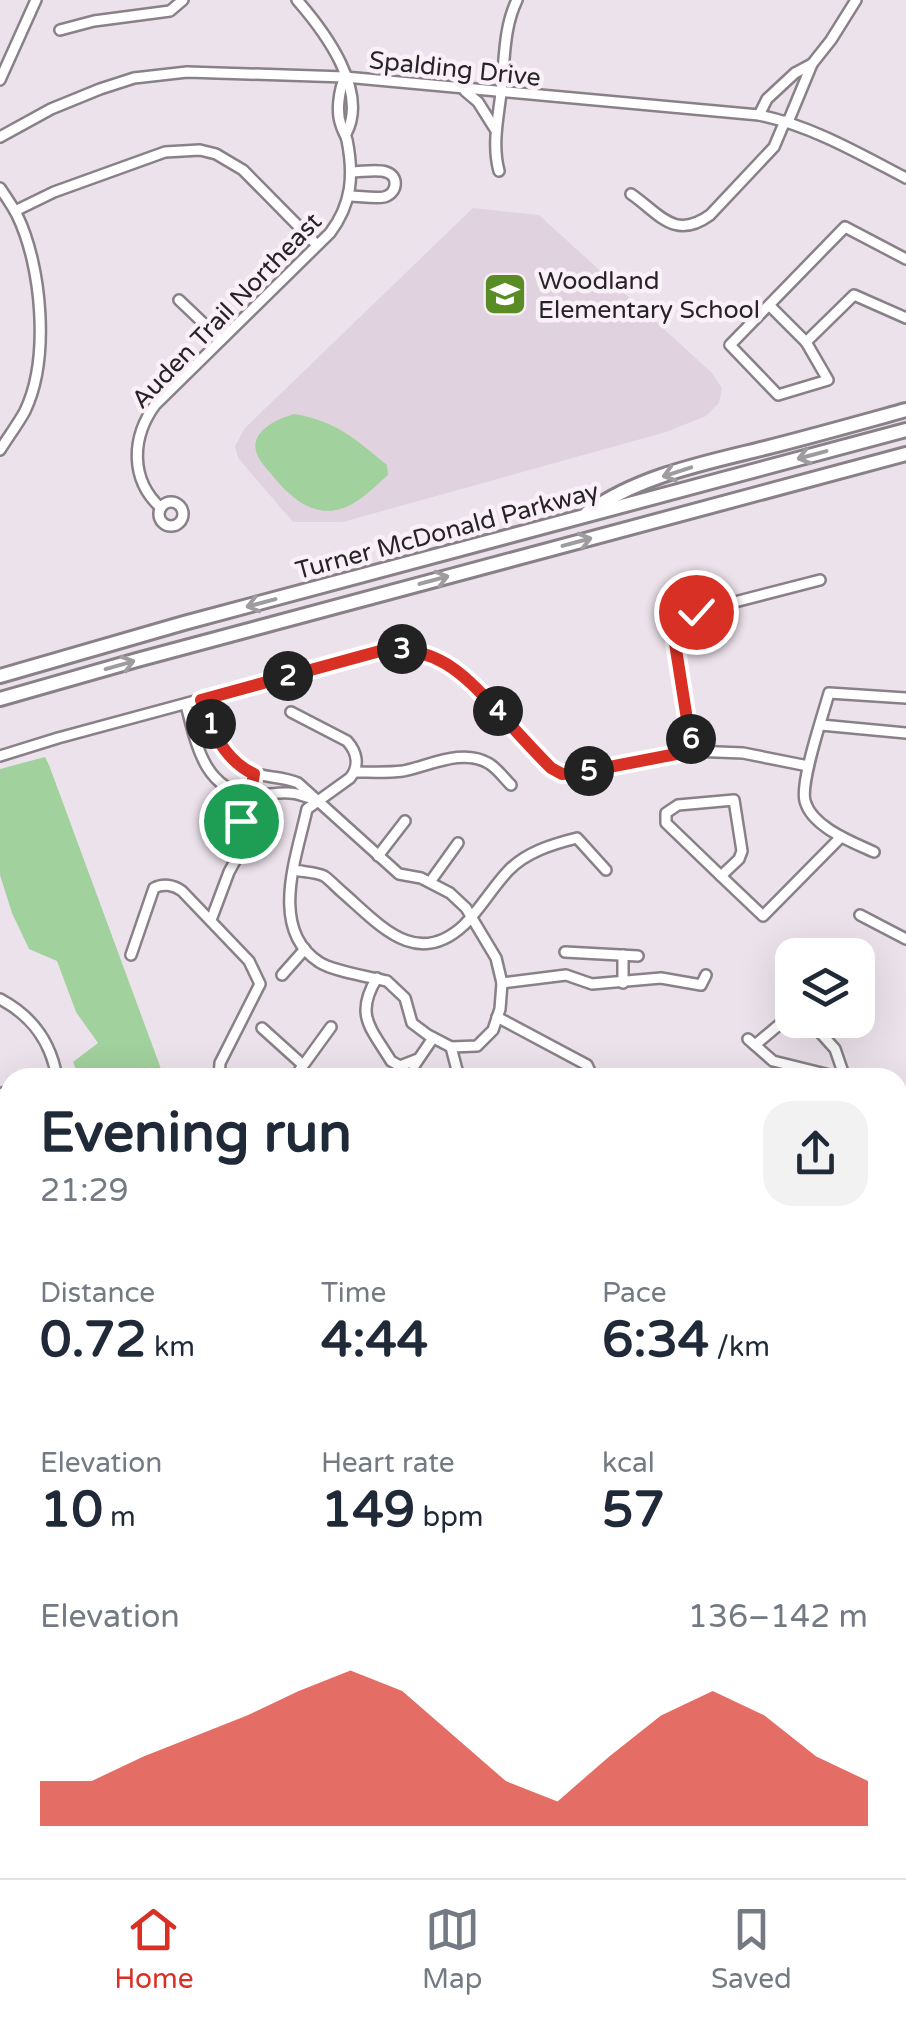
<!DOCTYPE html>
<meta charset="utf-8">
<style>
:root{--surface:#fff;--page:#f2f2f3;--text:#1f2937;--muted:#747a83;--line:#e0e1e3;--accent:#d93025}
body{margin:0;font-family:"Varela Round",sans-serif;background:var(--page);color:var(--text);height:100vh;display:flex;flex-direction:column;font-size:38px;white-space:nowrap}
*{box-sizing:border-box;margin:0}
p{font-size:32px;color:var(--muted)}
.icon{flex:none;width:55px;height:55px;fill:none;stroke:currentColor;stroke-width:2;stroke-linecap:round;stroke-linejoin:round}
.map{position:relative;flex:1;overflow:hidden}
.drawer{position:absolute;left:0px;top:1068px;width:908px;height:812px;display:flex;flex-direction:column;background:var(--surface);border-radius:30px 30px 0 0;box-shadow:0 10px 40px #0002}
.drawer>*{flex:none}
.fabs{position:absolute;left:775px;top:938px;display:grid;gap:20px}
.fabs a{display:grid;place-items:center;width:100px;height:100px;border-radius:20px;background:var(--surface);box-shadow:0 10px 40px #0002;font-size:50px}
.pin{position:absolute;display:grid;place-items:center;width:85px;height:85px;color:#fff;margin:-42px;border:5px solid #fff;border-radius:50%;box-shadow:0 2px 10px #0007}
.km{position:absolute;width:50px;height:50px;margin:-25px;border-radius:50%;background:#222;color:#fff;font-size:28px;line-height:50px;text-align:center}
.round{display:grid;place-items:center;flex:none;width:105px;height:105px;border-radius:30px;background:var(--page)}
.overview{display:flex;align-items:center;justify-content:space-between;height:170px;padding:0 40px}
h1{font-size:55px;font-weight:700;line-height:75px}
.metrics{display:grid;grid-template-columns:repeat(3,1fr);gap:15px;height:170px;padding:10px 40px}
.metrics div{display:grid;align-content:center}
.metrics b{font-size:50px;font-weight:700}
.metrics small{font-size:28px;font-weight:400}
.metrics p{font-size:28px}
.chart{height:280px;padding:20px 40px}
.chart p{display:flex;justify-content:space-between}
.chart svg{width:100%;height:180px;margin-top:10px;fill:var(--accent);opacity:.7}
.tab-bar{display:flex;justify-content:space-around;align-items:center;height:140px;border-top:2px solid var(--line);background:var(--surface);font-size:28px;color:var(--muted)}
.tab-bar a{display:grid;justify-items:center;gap:5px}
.tab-bar .on{color:var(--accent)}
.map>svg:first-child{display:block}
</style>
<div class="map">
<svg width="906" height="1878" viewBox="0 0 906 1878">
<rect width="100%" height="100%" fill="#ece2eb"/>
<g fill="#e1d2e0">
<path d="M473,208L539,215L712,373L722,388L719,403L706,416L666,432L343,522H293L238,458L235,446L245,428Z"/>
<path d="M10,1706V1870H845L852,1878H0V1717Z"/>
</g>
<g fill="#a1d19c">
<path d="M295,414C338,422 355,439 387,465L388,475C373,488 357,506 336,510C311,515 291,497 276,480C270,472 261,464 257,454C248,432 278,418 295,414Z"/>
<path d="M45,757L49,765L164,1077H79L73,1062L98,1043L76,1012L57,961L29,949L12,913L0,875V769Z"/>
<path d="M0,1195L10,1205V1288L0,1299Z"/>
<path d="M906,1331V1543L898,1545V1333Z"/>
</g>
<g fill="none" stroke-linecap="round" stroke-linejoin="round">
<path stroke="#4c9ac8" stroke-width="2.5" d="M898,1534L906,1529"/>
<g stroke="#898188" stroke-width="14">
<g id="minor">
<path d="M297,0C325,32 369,91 346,134"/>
<path d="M60,30L94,21L170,11L183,0"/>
<path d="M0,80L36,0"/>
<path d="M465,91L478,102L495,129"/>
<path d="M759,115L767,99L795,73L812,64L831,40L856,0"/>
<path d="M788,122L812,64"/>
<path d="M0,137L51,109L100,89L134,78L187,72L345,77L759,115C812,126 858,153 906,178"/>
<path d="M499,171C492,145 498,119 501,93C505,61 503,29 517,0"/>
<path d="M0,188C6,197 12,205 17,215C42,266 50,359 25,411C18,424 8,437 0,450"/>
<path d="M631,194C659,213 674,241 710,215L774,147L785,121"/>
<path d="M350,196C360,196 374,199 384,197C397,194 400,176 386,172C377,169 362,172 351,172"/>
<path d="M15,211L54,192L165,152L200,150L216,154L243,170L317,245"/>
<path d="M906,259L845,227L730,345L778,395L828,380L806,342L854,295L906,318"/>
<path d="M179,300L221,340"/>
<path d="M770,306L806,342"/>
<circle cx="171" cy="514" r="12"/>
<path d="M161,508C130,480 131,438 155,405L330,233C352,204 354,175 347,140C346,135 342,130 341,125C336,112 339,90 345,77"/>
<path d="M201,700C208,725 224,762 250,772C265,778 282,776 298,783L399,874L421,878L450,893L466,908L496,958L502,983L500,1009L493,1030L477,1046L451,1047"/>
<path d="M186,705C196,742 203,789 250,795C263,796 276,792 289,793C298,793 304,797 312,798"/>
<path d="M291,712L347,741C357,752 360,766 350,778L307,809C297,856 268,929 319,962C332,971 370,977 387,981L405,998L412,1023L428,1035L451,1047L457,1070L462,1078"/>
<path d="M821,725L906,733"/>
<path d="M692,751L675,643C676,626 681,620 696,612L820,580"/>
<path d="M0,756L58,738L380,651C434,644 462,673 496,709C514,729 532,749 551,768L562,774L577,773L692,751L743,753L808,766"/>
<path d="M355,772C371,772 387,773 403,771C429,766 462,748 488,763C496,767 504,778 511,785"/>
<path d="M734,800L742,851L739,859L721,876L666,823V813L678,805Z"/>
<path d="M874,852C852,842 812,827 805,801C800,782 823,715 829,693L906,698"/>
<path d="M378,856L405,821"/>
<path d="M294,870C303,872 316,872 324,876C330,880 336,887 342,892C379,924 416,970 464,925C481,908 492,888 508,871C526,852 553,844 577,838L606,870"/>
<path d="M721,876L763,916L841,837"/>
<path d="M430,882L458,843"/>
<path d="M860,915L906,939"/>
<path d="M211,920L229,872L247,839L241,821L248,808L254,774"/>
<path d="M565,952L638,956"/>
<path d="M131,955L154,888C163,883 174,885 182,891L249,961L260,984L220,1063L219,1078"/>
<path d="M282,975L305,949"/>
<path d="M377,978C354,1015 371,1028 391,1061L400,1066L418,1059"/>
<path d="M502,983L566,975L592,984L661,978L701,985L706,975"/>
<path d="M623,983V955"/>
<path d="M785,995L792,1003"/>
<path d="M0,999C32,1016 51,1041 57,1078"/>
<path d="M497,1017L587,1065L593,1078"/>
<path d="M809,1020L835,1049L845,1078"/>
<path d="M262,1028L303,1065"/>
<path d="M748,1039L773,1061L842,1078"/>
<path d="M755,1045L792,1014"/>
<path d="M294,1078L331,1027"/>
<path d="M413,1078L414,1066L433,1038"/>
<path d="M0,1094L10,1090"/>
<path d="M898,1116L906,1121"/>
<path d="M898,1315L904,1317"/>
<path d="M10,1592V1594"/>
<path d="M0,1615L10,1611"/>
<path d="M0,1658L10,1657"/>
<path d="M613,1870L621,1878"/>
</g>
</g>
<g stroke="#898188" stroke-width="16">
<g id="major">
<path d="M898,1716L906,1714"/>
<path d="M25,1878L49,1870"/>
<path d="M66,1878L94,1870"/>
</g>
</g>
<g stroke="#898188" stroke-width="18">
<g id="highway">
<path d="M587,513C638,476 704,463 765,448C813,436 859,423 906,410"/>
<path d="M0,676L184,623L906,430"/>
<path d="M0,699L137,660L906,454"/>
</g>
</g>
<use href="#minor" stroke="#fff" stroke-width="9"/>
<use href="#major" stroke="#fff" stroke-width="11"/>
<use href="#highway" stroke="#fff" stroke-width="12"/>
</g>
<defs><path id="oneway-shaft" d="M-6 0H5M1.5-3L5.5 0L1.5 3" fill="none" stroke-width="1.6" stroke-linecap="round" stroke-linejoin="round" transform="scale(2.5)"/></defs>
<g stroke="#9e9c9e">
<use href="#oneway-shaft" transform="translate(812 455) rotate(165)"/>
<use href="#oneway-shaft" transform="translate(677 472) rotate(162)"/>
<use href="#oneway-shaft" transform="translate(577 542) rotate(-15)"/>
<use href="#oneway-shaft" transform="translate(434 580) rotate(-15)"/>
<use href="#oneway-shaft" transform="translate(261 603) rotate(165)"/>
<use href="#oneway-shaft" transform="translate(120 665) rotate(-16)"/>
</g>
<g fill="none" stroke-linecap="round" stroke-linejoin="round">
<g stroke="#fff" stroke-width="20">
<path id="route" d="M241,821L248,808L254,774C225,761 210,729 201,700L380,651C434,644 462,672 496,709C514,729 532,749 551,768L562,774L578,773L692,751L675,643C676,626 681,620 696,612"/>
</g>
<use href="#route" stroke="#d93025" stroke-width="12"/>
</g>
<defs>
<g id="school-square" transform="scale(2.25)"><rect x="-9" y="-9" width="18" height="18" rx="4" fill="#598c24" stroke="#f9f0f8"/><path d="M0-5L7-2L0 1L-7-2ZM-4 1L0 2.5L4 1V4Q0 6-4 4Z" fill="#fff"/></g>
</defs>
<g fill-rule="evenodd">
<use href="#school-square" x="505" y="294"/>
</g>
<g text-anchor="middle" stroke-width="9" stroke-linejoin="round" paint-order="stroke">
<g font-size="25" fill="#272427" stroke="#f9f0f8">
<text transform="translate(455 68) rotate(6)" y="9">Spalding Drive</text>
<text transform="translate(226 310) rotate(-46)" y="9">Auden Trail Northeast</text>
<text transform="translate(447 530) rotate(-15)" y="9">Turner McDonald Parkway</text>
</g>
<g font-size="25" fill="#272427" stroke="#f9f0f8" text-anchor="start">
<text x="538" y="289">Woodland<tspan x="538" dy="29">Elementary School</tspan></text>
</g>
</g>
</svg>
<div class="fabs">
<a><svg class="icon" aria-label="layers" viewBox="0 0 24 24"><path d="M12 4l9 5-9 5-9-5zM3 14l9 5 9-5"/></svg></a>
</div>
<div class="pin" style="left:241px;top:821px;background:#1e9e55"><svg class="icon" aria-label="arrive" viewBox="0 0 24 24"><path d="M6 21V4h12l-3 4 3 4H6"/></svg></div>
<div class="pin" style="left:696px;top:612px;background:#d93025"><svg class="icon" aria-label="check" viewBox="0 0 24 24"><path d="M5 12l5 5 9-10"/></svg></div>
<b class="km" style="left:211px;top:724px">1</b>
<b class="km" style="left:288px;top:676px">2</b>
<b class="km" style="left:402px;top:649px">3</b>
<b class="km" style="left:498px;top:711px">4</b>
<b class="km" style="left:589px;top:771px">5</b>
<b class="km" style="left:691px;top:739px">6</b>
<section class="drawer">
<div class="overview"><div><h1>Evening run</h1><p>21:29</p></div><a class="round"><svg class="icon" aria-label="share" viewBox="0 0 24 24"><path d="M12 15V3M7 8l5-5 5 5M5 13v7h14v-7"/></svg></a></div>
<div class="metrics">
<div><p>Distance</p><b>0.72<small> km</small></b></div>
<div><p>Time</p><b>4:44</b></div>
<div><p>Pace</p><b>6:34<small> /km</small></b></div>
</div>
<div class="metrics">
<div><p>Elevation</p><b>10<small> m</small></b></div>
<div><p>Heart rate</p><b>149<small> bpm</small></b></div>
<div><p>kcal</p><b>57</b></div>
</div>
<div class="chart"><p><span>Elevation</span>136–142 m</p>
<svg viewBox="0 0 160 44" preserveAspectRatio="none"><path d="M0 44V33L10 33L20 27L30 22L40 17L50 11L60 6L70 11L80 22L90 33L100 38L110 27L120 17L130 11L140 17L150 27L160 33V44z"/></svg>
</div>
</section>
</div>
<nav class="tab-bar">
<a class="on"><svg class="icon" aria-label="home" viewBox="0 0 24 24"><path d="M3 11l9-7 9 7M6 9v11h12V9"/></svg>Home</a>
<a><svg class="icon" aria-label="map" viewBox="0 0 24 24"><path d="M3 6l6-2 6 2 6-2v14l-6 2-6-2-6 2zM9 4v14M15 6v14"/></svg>Map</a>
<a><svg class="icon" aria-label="saved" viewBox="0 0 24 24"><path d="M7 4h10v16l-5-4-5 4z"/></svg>Saved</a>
</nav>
